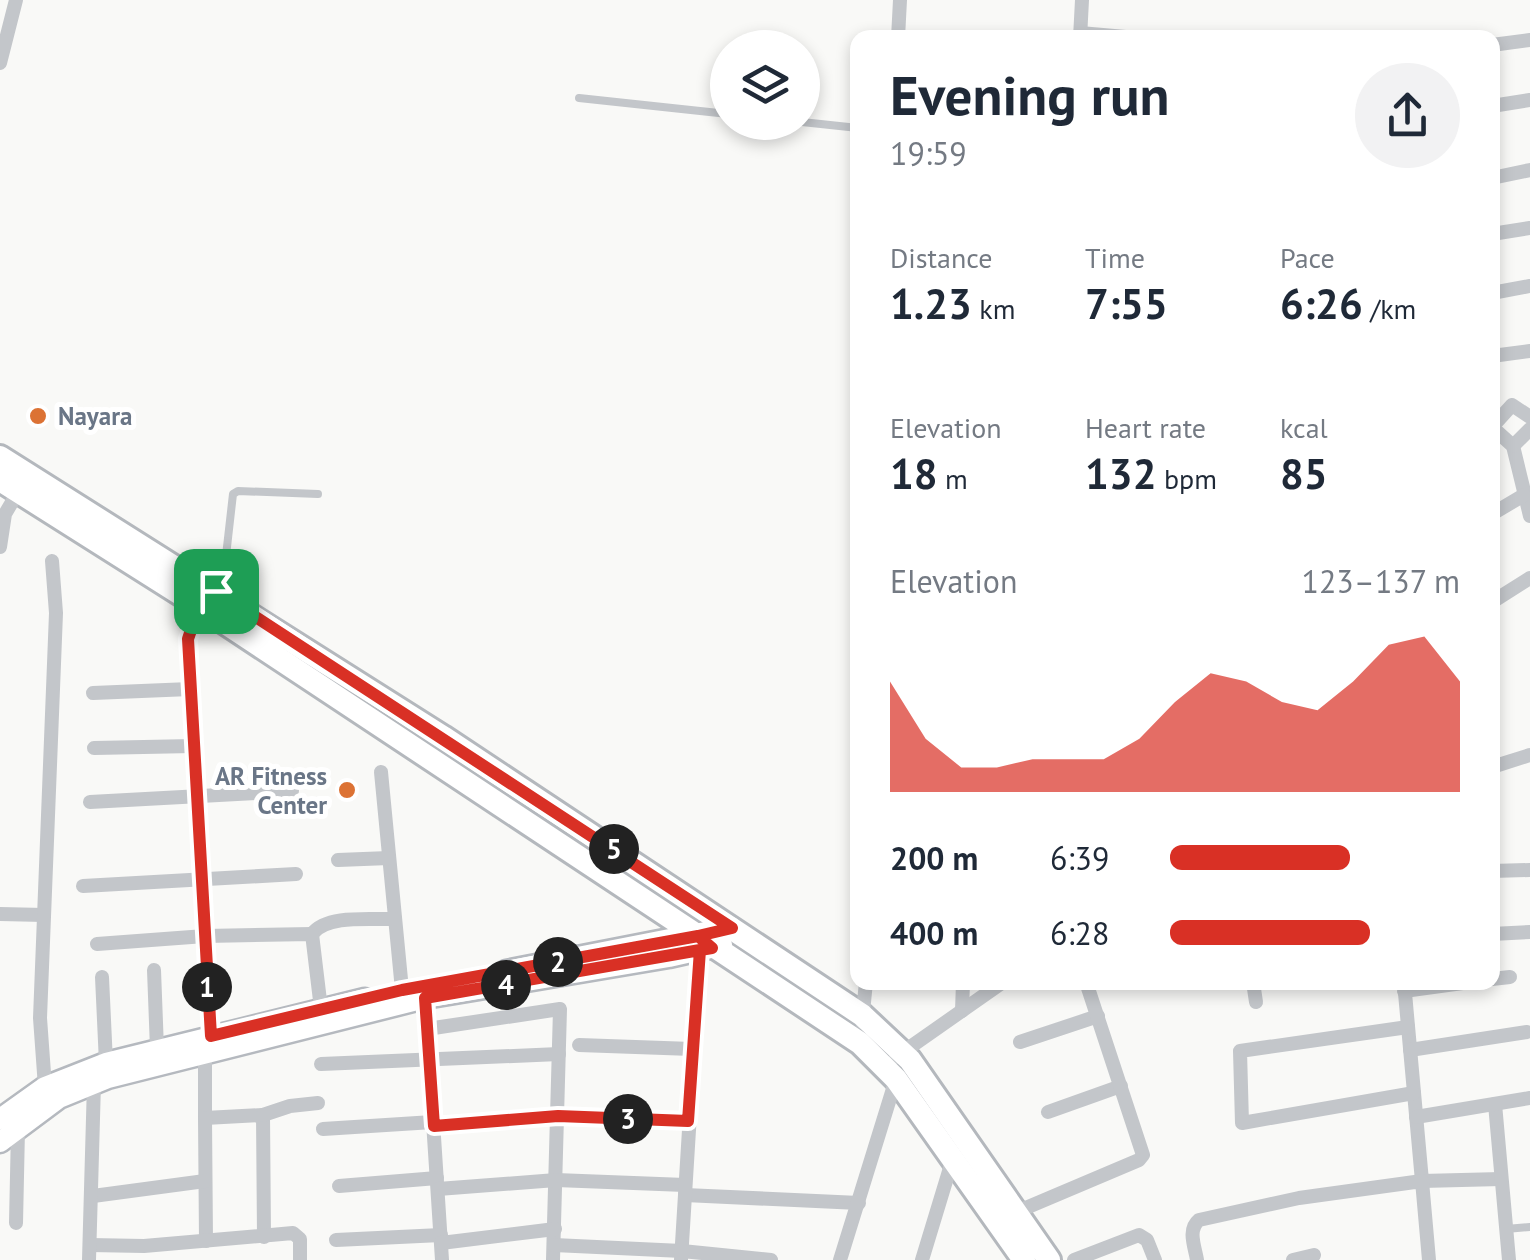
<!DOCTYPE html>
<meta charset="utf-8">
<style>
:root{--surface:#fff;--page:#f2f2f3;--text:#1f2937;--muted:#747a83;--accent:#d93025}
body{margin:0;font-family:"PT Sans",sans-serif;background:var(--page);color:var(--text);height:100vh;display:flex;flex-direction:column;font-size:38px;white-space:nowrap}
*{box-sizing:border-box;margin:0}
p{font-size:32px;color:var(--muted)}
.icon{flex:none;width:55px;height:55px;fill:none;stroke:currentColor;stroke-width:2;stroke-linecap:round;stroke-linejoin:round}
.map{position:relative;flex:1;overflow:hidden}
.drawer{position:absolute;left:850px;top:30px;width:650px;height:960px;display:flex;flex-direction:column;background:var(--surface);border-radius:20px;box-shadow:0 5px 15px #0003}
.drawer>*{flex:none}
.buttons{position:absolute;left:710px;top:30px;display:grid;gap:20px}
.buttons a{display:grid;place-items:center;width:110px;height:110px;border-radius:50%;background:var(--surface);box-shadow:0 5px 15px #0003;font-size:50px}
.pin{position:absolute;display:grid;place-items:center;width:85px;height:85px;color:#fff;margin:-42px;border-radius:20px;box-shadow:0 5px 15px #0006}
.km{position:absolute;width:50px;height:50px;margin:-25px;border-radius:50%;background:#222;color:#fff;font-size:28px;line-height:50px;text-align:center}
.round{display:grid;place-items:center;flex:none;width:105px;height:105px;border-radius:52px;background:var(--page)}
.headline{display:flex;align-items:center;justify-content:space-between;height:170px;padding:0 40px}
h1{font-size:55px;font-weight:700;line-height:75px}
.metrics{display:grid;grid-template-columns:repeat(3,1fr);gap:15px;height:170px;padding:10px 40px}
.metrics div{display:grid;align-content:center}
.metrics b{font-size:42px;font-weight:700}
.metrics small{font-size:28px;font-weight:400}
.metrics p{font-size:28px}
.chart{height:280px;padding:20px 40px}
.chart p{display:flex;justify-content:space-between}
.chart svg{width:100%;height:180px;margin-top:10px;fill:var(--accent);opacity:.7}
ul{padding:0 40px;list-style:none;font-size:32px}
li{display:grid;grid-template-columns:160px 120px 1fr;align-items:center;height:75px}
li i{height:25px;border-radius:12px;background:var(--accent)}
.map>svg:first-child{display:block}
</style>
<div class="map">
<svg width="1530" height="1260" viewBox="0 0 1530 1260">
<rect width="100%" height="100%" fill="#f9f9f7"/>
<g fill="none" stroke-linecap="round" stroke-linejoin="round">
<g stroke="#b5b9bf" stroke-width="25">
<g id="secondary">
<path d="M506,971L731,927"/>
<path d="M0,1119L45,1087L106,1063L365,999"/>
<path d="M0,1142L59,1098L108,1078L425,998L669,957L722,945"/>
</g>
</g>
<g stroke="#b4b8bd" stroke-width="28">
<g id="primary">
<path d="M0,457L443,737L862,1015L910,1060L1049,1260"/>
<path d="M0,480L204,609L860,1043L896,1079L1024,1260"/>
</g>
</g>
<g stroke="#c3c6ca" stroke-width="8">
<path d="M579,98L728,114"/>
<path d="M802,122L858,128"/>
<path d="M222,591L233,494L238,491L318,494"/>
<path d="M1506,1229L1530,1227"/>
</g>
<g stroke="#c3c6ca" stroke-width="14">
<path d="M1080,33L1137,38"/>
<path d="M898,38L900,0"/>
<path d="M1080,38L1082,0"/>
<path d="M1492,45L1530,40"/>
<path d="M0,63L16,0"/>
<path d="M1492,106L1530,100"/>
<path d="M1492,178L1530,170"/>
<path d="M1492,234L1530,228"/>
<path d="M1492,293L1530,286"/>
<path d="M1492,356L1530,351"/>
<path d="M1530,417L1512,405L1492,427L1513,446L1530,516"/>
<path d="M1513,446L1530,429"/>
<path d="M1492,514L1524,495"/>
<path d="M0,547L5,514L18,492"/>
<path d="M1492,602L1530,578"/>
<path d="M208,603L193,623L188,639L211,1036"/>
<path d="M93,693L190,689"/>
<path d="M94,748L193,746"/>
<path d="M1492,767L1530,755"/>
<path d="M381,772L402,990"/>
<path d="M90,802L292,791"/>
<path d="M338,860L389,858"/>
<path d="M1492,871L1530,870"/>
<path d="M83,886L296,874"/>
<path d="M0,914L44,915"/>
<path d="M312,934C327,914 372,920 395,919"/>
<path d="M1492,934L1530,932"/>
<path d="M97,944L205,936L312,934L321,1009"/>
<path d="M154,970L157,1049"/>
<path d="M102,977L106,1063"/>
<path d="M1492,979L1510,977"/>
<path d="M1253,982L1256,1002"/>
<path d="M1404,982L1422,1181L1501,1179"/>
<path d="M1404,991L1470,982"/>
<path d="M425,998L442,1260"/>
<path d="M962,1011L963,982"/>
<path d="M862,1022L866,982"/>
<path d="M1408,1027L1240,1051L1242,1123L1414,1093"/>
<path d="M427,1029L560,1009L553,1260"/>
<path d="M1020,1042L1098,1016"/>
<path d="M579,1045L692,1049"/>
<path d="M1410,1050L1527,1032"/>
<path d="M205,1053V1118L263,1115L264,1237"/>
<path d="M896,1057L1003,982"/>
<path d="M321,1064L559,1054"/>
<path d="M45,1087L40,1018L56,613L52,561"/>
<path d="M1495,1104L1509,1260"/>
<path d="M1048,1112L1121,1086"/>
<path d="M263,1115L290,1106L318,1103"/>
<path d="M1416,1117L1530,1098"/>
<path d="M205,1118L206,1241"/>
<path d="M434,1126L558,1116L688,1121"/>
<path d="M323,1129L433,1122"/>
<path d="M339,1186L437,1178"/>
<path d="M438,1189L556,1180L685,1185"/>
<path d="M685,1195L859,1203"/>
<path d="M93,1196L205,1181"/>
<path d="M1016,1212L1139,1160L1143,1155L1086,982"/>
<path d="M16,1223L18,1129"/>
<path d="M336,1240L441,1235"/>
<path d="M441,1243L555,1229"/>
<path d="M90,1245L144,1246L293,1233L300,1239V1260"/>
<path d="M554,1245L682,1251L771,1260"/>
<path d="M89,1260L94,1083"/>
<path d="M681,1260L700,951"/>
<path d="M840,1260L896,1079"/>
<path d="M922,1260L953,1158"/>
<path d="M1074,1260L1139,1235L1147,1240L1155,1260"/>
<path d="M1197,1260C1195,1247 1187,1230 1199,1220L1299,1198L1422,1181L1429,1260"/>
<path d="M1293,1260L1314,1255"/>
</g>
<use href="#secondary" stroke="#fff" stroke-width="20"/>
<use href="#primary" stroke="#fff" stroke-width="22"/>
</g>
<g fill="none" stroke-linecap="round" stroke-linejoin="round">
<g stroke="#fff" stroke-width="20">
<path id="route" d="M216,591L193,624L188,639L211,1036L402,990L698,936L712,948L700,950L688,1121L558,1116L434,1126L425,998L700,950L712,948L698,936L732,928L216,591"/>
</g>
<use href="#route" stroke="#d93025" stroke-width="12"/>
</g>
<g fill="#dc7234" stroke="#fff" stroke-width="4">
<circle cx="38" cy="416" r="10"/>
<circle cx="347" cy="790" r="10"/>
</g>
<g text-anchor="middle" stroke-width="10" stroke-linejoin="round" paint-order="stroke">
<g font-size="25" font-weight="bold" fill="#6a7687" stroke="#fff" text-anchor="start">
<text x="58" y="425">Nayara</text>
<text x="327" y="785" text-anchor="end">AR Fitness<tspan x="327" dy="29">Center</tspan></text>
</g>
</g>
</svg>
<div class="buttons">
<a><svg class="icon" aria-label="layers" viewBox="0 0 24 24"><path d="M12 4l9 5-9 5-9-5zM3 14l9 5 9-5"/></svg></a>
</div>
<div class="pin" style="left:216px;top:591px;background:#1e9e55"><svg class="icon" aria-label="arrive" viewBox="0 0 24 24"><path d="M6 21V4h12l-3 4 3 4H6"/></svg></div>
<b class="km" style="left:207px;top:987px">1</b>
<b class="km" style="left:558px;top:962px">2</b>
<b class="km" style="left:628px;top:1119px">3</b>
<b class="km" style="left:506px;top:985px">4</b>
<b class="km" style="left:614px;top:849px">5</b>
<section class="drawer">
<div class="headline"><div><h1>Evening run</h1><p>19:59</p></div><a class="round"><svg class="icon" aria-label="share" viewBox="0 0 24 24"><path d="M12 15V3M7 8l5-5 5 5M5 13v7h14v-7"/></svg></a></div>
<div class="metrics">
<div><p>Distance</p><b>1.23<small> km</small></b></div>
<div><p>Time</p><b>7:55</b></div>
<div><p>Pace</p><b>6:26<small> /km</small></b></div>
</div>
<div class="metrics">
<div><p>Elevation</p><b>18<small> m</small></b></div>
<div><p>Heart rate</p><b>132<small> bpm</small></b></div>
<div><p>kcal</p><b>85</b></div>
</div>
<div class="chart"><p><span>Elevation</span>123–137 m</p>
<svg viewBox="0 0 160 44" preserveAspectRatio="none"><path d="M0 44V17L10 31L20 38L30 38L40 36L50 36L60 36L70 31L80 22L90 15L100 17L110 22L120 24L130 17L140 8L150 6L160 17V44z"/></svg>
</div>
<ul>
<li><b>200 m</b>6:39<i style="width:62%"></i></li>
<li><b>400 m</b>6:28<i style="width:69%"></i></li>
</ul>
</section>
</div>
